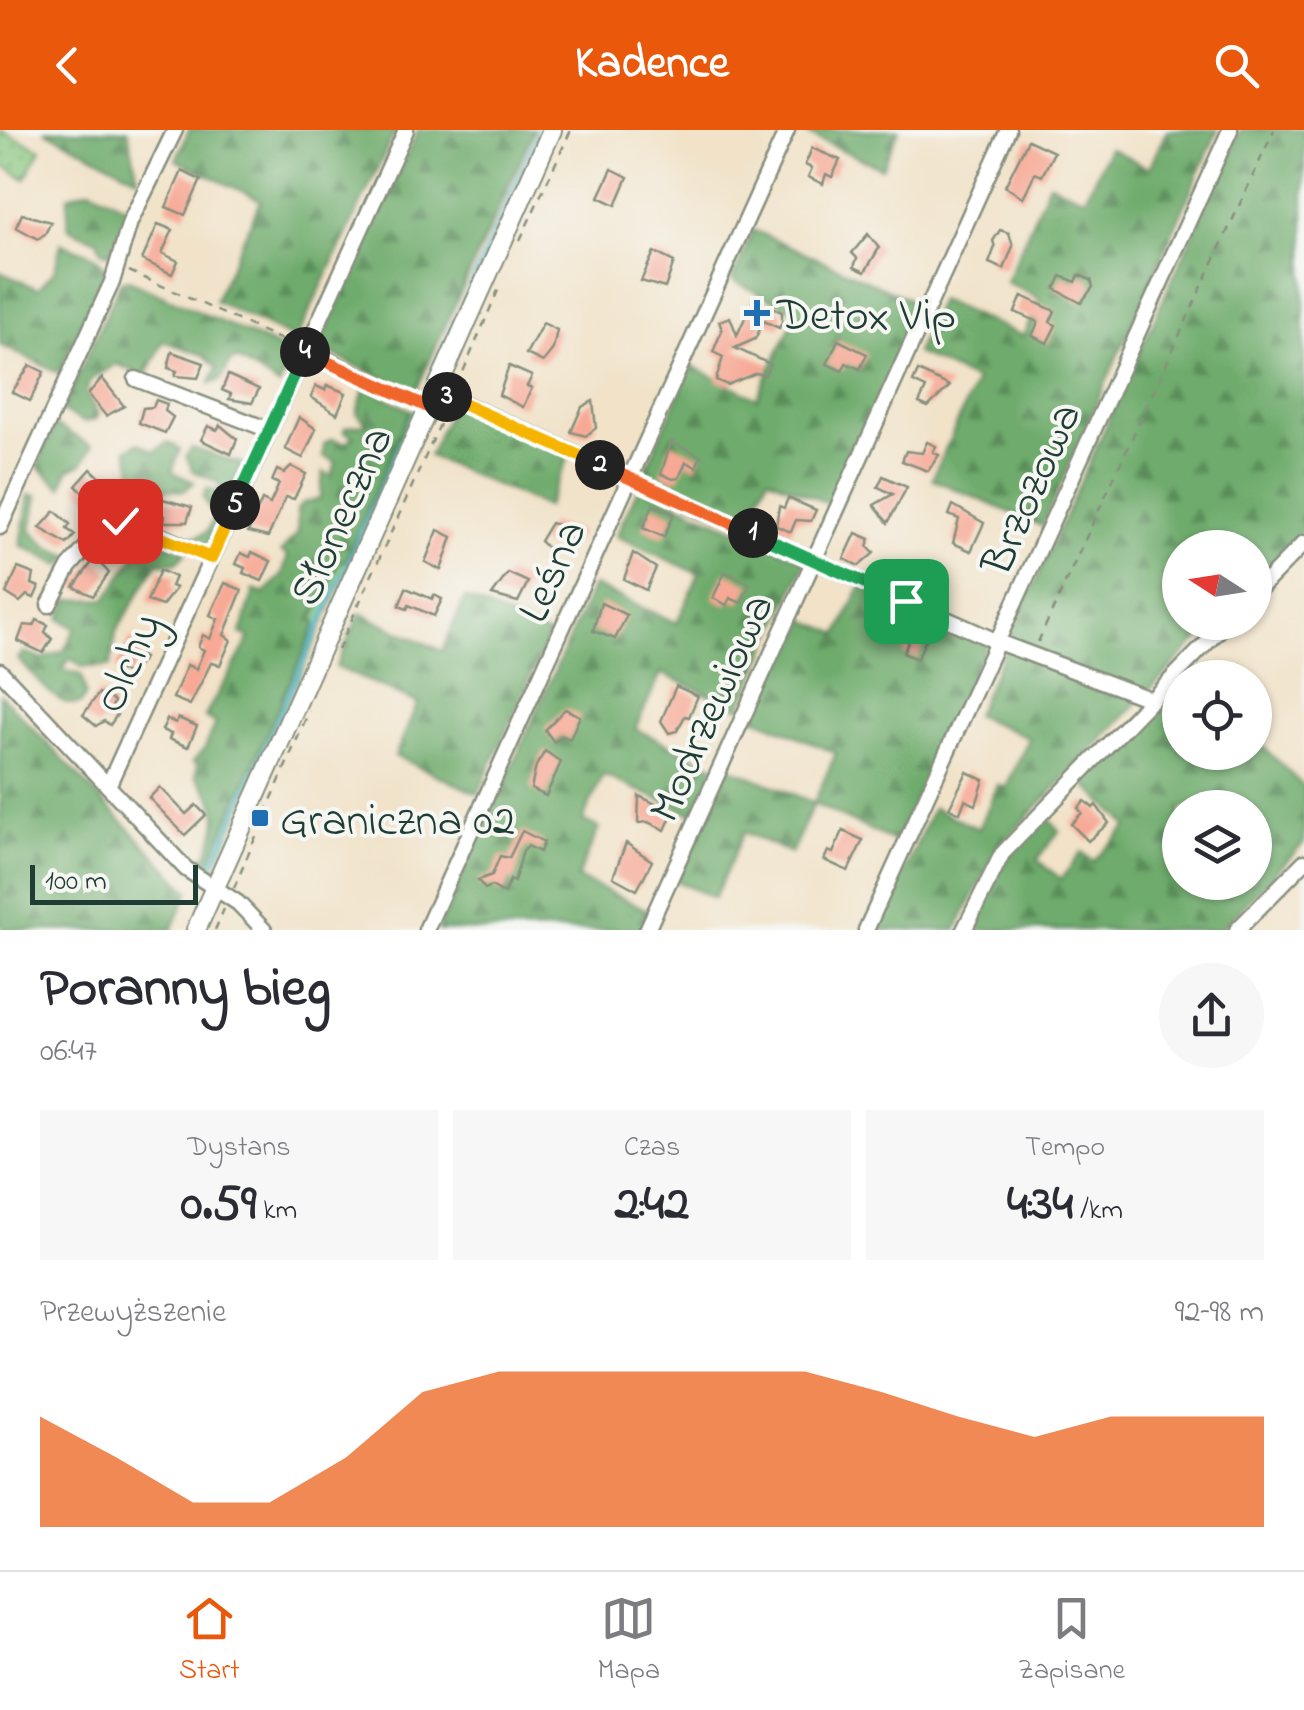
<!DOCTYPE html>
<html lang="pl">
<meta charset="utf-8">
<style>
:root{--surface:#fff;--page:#f7f7f7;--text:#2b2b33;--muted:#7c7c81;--line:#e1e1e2;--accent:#ea580c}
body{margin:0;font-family:"Indie Flower",sans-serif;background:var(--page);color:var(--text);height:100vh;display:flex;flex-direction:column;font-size:38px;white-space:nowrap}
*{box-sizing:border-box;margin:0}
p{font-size:32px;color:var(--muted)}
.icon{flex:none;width:55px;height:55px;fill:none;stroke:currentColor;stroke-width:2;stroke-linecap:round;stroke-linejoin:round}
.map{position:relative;height:800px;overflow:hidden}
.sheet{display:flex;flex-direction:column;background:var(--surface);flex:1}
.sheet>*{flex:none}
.needle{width:65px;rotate:282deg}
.tools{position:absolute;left:1162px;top:400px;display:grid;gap:20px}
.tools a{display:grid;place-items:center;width:110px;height:110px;border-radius:50%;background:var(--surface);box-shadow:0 2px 8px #0004;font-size:50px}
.scale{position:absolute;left:30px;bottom:25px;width:168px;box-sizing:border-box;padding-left:10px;border:5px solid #1f3d34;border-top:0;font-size:28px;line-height:35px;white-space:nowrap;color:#1f3d34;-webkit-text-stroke:8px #f6f6f2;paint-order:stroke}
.pin{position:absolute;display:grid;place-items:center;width:85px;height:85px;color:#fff;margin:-42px;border-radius:20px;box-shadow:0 5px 15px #0006}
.km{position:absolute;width:50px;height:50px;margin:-25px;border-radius:50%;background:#222;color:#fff;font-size:28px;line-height:50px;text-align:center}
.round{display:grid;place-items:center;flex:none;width:105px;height:105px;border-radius:52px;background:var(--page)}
.head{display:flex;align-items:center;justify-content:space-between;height:170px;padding:0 40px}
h1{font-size:55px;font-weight:700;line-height:75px}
.figures{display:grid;grid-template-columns:repeat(3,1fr);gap:15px;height:170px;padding:10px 40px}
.figures div{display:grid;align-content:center;border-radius:0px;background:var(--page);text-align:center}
.figures b{font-size:50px;font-weight:700}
.figures small{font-size:28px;font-weight:400}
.figures p{font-size:28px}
.chart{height:280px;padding:20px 40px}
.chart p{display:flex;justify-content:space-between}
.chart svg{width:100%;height:180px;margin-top:10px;fill:var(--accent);opacity:.7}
header{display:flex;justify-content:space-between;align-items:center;height:130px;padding:0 40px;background:var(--accent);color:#fff;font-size:45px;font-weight:700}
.dock{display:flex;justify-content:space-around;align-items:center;height:140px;border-top:2px solid var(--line);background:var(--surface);font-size:28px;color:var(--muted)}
.dock a{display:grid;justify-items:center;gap:5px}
.dock .on{color:var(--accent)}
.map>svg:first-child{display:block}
</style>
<header><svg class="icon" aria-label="back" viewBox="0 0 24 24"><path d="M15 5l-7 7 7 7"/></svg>Kadence<svg class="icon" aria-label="search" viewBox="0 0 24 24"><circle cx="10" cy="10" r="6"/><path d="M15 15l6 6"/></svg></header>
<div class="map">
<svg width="1304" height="800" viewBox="0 0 1304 800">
<defs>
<pattern id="grass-dots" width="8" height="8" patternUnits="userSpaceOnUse" patternTransform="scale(2.5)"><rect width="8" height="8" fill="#88c67d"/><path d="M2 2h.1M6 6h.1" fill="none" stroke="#6fa267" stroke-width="1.8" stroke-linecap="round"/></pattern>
<pattern id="forest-firs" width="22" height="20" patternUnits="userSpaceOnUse" patternTransform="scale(2.5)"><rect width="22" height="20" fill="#6eab6c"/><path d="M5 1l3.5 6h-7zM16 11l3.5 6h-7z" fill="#5a8c5a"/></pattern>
</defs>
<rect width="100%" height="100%" fill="#f6f6f2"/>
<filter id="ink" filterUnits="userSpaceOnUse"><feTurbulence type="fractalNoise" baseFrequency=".01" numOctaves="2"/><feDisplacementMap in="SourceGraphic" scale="20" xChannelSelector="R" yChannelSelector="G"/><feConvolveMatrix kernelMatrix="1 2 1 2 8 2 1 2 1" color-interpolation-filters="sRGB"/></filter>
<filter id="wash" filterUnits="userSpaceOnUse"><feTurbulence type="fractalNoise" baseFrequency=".0048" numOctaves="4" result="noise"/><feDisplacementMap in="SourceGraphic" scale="40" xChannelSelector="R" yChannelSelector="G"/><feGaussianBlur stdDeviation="2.25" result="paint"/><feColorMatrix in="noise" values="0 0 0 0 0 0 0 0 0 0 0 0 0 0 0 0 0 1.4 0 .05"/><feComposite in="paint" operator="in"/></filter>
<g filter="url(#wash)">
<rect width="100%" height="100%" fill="#f1e2c8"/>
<g fill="url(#grass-dots)" stroke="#548258" stroke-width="2.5">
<path d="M0,0L41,19L25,49L0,33Z"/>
<path d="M410,280L417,283L214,738L206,739L316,494L314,487L340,431H345Z"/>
</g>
<g fill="url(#forest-firs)" stroke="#467450" stroke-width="2.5" fill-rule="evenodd">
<path d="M44,0L128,1L138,48Z"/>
<path d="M189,0H396L296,210L215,171L261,70L176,30Z"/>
<path d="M418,0H534L415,263L324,221L320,214Z"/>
<path d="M798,0H899L882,38Z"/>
<path d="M1167,0H1218L1042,396L932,349L976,251L916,223L939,170L1023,206L1040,169L1006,152L1049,53L1085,68L1109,18L1149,38Z"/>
<path d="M1240,0H1304V398L1255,449V418H1180V492L1214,493L997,719L956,800H878L933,678L979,699L998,655L1006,658L1029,608L975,585Z"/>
<path d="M91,59L130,79L109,124L101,121L97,110L68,98V66Z"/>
<path d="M753,100L922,175L831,375L768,347L746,396L641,350L691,236L757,268L797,182L732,150Z"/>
<path d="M61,113L95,126L106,139L59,243L0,215V142L38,159L55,140Z"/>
<path d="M128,150L284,220L291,230L279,256L237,229L231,231L220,251L210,253L217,237L204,225L163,211L146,247L117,234L90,250L86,263L98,284L95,290L83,292L62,281L121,151Z"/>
<path d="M365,256L410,280L345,431H339L314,487L316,494L206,739L196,728L206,726C222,690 222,677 196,646L197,634L193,632L205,618L216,593L205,587C220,556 235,539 249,508L241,504L254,460L264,464L282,445L288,426L281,422L298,403L297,380L303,373L320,369L323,342L332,346L336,332L323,326L324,314L332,309L346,313L354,307L344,301L346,297L367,294L357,283Z"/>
<path d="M453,273L570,324L546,377L429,326Z"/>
<path d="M55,295L92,316L82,334L68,340L62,358L37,336Z"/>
<path d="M168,312L180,319L172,342L194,352L184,361L158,359L150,376L153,396L128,385L134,368L128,362L133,340L127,319L138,313L154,321Z"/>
<path d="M192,318L243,334L207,415L200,418L186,411L207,402L214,387L203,367L207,358L221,363L218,352L193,341L186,326Z"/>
<path d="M639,356L806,431L740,578L661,543L635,599L715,636L693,684L603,645L583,690L599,698L577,748L650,781L642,800H438L593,456L677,493L699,444L616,406Z"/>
<path d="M29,365L37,366L31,400L48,417L70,426L61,436L21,415Z"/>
<path d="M107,404L134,406L148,420L157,409L186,422L176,433H157L116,502L110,536L82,537L70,528L62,540L81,545L86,564L81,573C57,581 36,545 18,529L24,522L41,529L64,521L75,498L60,489L69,470L106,469L136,425L109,415Z"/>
<path d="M861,455L987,513L896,712L814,674L791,723L744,702L714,768L676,751L729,637L814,673L836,623L751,586L796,486L839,504Z"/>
<path d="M465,468L549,505L478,664L395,626L418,573L336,537L360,483L442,521Z"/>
<path d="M1180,548V622H1255V609L1304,657V713L1220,800H971L1006,728L1047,687L1059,701L1037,730L1061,749L1082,722L1093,732L1128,696L1081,651ZM1180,678H1255V752H1180Z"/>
<path d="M0,564L189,761L172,800H4L0,793Z"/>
</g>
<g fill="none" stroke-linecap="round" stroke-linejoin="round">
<g stroke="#54bcd1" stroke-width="4">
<path d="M429,251L539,0"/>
<path d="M213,735L414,283"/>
</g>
</g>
<g id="blocks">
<g fill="#f7a995">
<path d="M1028,10L1054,22L1042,46L1035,43L1023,68L1005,56Z"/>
<path d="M812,18L840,30L832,47L826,44L823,54L808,47L812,38L805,35Z"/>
<path d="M612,39L628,47L616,75L599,67Z"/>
<path d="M182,41L201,50L185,85L166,77Z"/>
<path d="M22,84L51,92L45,104L38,109L16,97Z"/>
<path d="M158,94L173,100L162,123L178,131L172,144L142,130Z"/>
<path d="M1000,100L1009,103L1013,116L1004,139L989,133L995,117L993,111Z"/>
<path d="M868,104L879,118L865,142L854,137L857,128L852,123Z"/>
<path d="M654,122L674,132L665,158L641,151Z"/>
<path d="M1079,145L1091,150L1093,157L1081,173L1055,159L1061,146L1076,152Z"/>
<path d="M1022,166L1055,181L1050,192L1056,195L1047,213L1032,206L1038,192L1015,182Z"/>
<path d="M754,169L782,182V192L779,198L764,191L755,209L735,218L770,234L765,245L756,243L727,255L716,250L723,227L713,222L722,200L719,191L730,187L737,205Z"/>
<path d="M543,193L557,200L553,219L543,232L526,224Z"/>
<path d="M838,210L867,224L860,239L846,233L842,241L827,234Z"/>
<path d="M172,222L204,233L198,248L175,246L177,241L168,238Z"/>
<path d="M30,235L44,242L30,271L12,262Z"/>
<path d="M509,236L532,246L527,256L532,258L523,277L499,265Z"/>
<path d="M918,241L950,256L928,277L919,273L926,258L913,252Z"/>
<path d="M228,245L259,259L252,273L229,269L231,264L222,260Z"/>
<path d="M102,248L124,276L106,286L88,264Z"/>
<path d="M327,255L346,263L337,284L311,267L316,256L325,260Z"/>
<path d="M156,270L167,274L165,281L173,287L165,303L139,293L143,278L153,277Z"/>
<path d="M593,271L596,298L586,306L571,302L582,277Z"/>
<path d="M299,287L316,299L303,328L285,319Z"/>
<path d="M220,295L237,309L231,324L201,310L208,296L217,300Z"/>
<path d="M671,312L701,326L696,337L686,332L679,348L673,349L661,344Z"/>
<path d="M927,312L936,316L933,322L939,325L928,341L902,331L906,321L922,323Z"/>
<path d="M291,336L306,344L294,369L286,367L268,407L248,402L262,370L270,374L279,354L272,351L277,340L284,343Z"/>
<path d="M91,339L106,353L103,357L111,363L103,373L95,366L91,370L76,356Z"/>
<path d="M883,346L907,357L888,393L874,375L893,364L878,357Z"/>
<path d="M159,368L192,377L187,392H164L165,386L156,384Z"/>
<path d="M788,368L816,380L811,391L796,390L791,402L776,396L779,376L784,378Z"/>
<path d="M653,375L674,384L664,407L643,398Z"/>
<path d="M953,375L984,393L971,421L953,413L959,389L949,385Z"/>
<path d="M55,381L70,394L67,399L75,405L67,414L40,398Z"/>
<path d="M551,393L580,401L576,412L567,408L561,421L546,417L540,411Z"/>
<path d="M438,400L452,407L441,440L425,432Z"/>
<path d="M856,403L870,409L867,416L874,423L859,436L844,429Z"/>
<path d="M252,422L271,431L262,451L243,443L245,438L236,434L241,423L250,427Z"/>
<path d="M633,423L656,438L646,460L624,449Z"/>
<path d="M95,428L109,443L93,466L74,457Z"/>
<path d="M18,438L34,444L32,454L39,457L34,468L27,465L20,472L6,463Z"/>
<path d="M160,440L175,447L171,456L176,458L162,476L147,471Z"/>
<path d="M725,442L750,454L741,473L730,468L727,475L713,468Z"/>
<path d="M508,443L528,452L518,472L492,465Z"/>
<path d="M225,453L242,460L224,505L231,510L220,535L211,533L190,575L173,568L187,535L196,539L204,520L198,517L203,505L210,509L218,489L210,485Z"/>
<path d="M406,458L432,469L434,465L442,469L434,486L409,475L407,479L399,476Z"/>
<path d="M601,473L627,485L615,509L593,501Z"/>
<path d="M37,490L48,495L45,502L52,509L43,523L18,511L24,495L34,496Z"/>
<path d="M917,493L931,499L917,529L903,523Z"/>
<path d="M131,508L144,516L140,525L144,528L130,545L115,538Z"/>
<path d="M676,556L698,566L689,587L685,586L677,601L669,603L661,591Z"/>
<path d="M99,563L114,571L111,581L117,585L110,595L104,591L96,596L83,585Z"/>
<path d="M565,579L580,586L570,609L562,606L554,612L545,600Z"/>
<path d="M178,588L197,596L188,617L169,609L171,604L162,600L167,589L176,593Z"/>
<path d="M545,621L561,632L546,666L531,659L536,636Z"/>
<path d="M967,642L984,650L976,675L965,670L960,683L949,678Z"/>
<path d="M160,657L186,684L196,675L206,685L185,705L149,668Z"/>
<path d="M639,666L673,682L665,700L648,692L638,693Z"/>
<path d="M1085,671L1093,678L1096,675L1109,693L1088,711L1071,694L1082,683L1078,678Z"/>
<path d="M522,701L544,712L540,722L528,716L523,721L514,752L510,750L504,763L491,756L485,759L478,750L492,745L500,726L509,728Z"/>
<path d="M843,701L863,710L848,741L824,730L828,721L833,723Z"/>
<path d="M626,713L652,731L637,760L613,747Z"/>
</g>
</g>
</g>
<g filter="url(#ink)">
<use href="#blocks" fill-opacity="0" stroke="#88907e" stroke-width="2.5"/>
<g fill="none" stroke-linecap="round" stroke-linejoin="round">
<g stroke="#88907e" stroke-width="19">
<g id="minor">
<path d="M306,220L428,277"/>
<path d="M136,249L269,300"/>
<path d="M435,261L998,512L1152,570"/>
<path d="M0,397L112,152L130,92L175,0"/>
<path d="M1255,463L1304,413"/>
<path d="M49,475L69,437L108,393L129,392L211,428"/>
<path d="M0,541L186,739L238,773L264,800"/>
<path d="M108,656L406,0"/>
<path d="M426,800L787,0"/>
<path d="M647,800L1008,0"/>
<path d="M866,800L1230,0"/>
<path d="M964,800L1002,724L1227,492"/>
<path d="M1237,800L1304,732"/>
</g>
</g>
<g stroke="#88907e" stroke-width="22">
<path id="major" d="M196,800L552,0"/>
</g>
<g stroke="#88907e" stroke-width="2.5" stroke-dasharray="8 8" stroke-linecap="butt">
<path d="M520,110L571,0"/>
<path d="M129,141L295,216"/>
<path d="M457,256L499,158"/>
<path d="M1038,512L1274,0"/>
<path d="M338,520L446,281"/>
<path d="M234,758L309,581"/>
<path d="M215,800L224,779"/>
</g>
<use href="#minor" stroke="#fff" stroke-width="14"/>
<use href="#major" stroke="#fff" stroke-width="18"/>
</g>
</g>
<g fill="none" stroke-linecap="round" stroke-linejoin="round" filter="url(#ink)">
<g stroke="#fff" stroke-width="20">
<path id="split-1" d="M753,403L906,471"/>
</g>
<g stroke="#fff" stroke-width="20">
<path id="split-2" d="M600,335L753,403"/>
</g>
<g stroke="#fff" stroke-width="20">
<path id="split-3" d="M447,267L600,335"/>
</g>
<g stroke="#fff" stroke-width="20">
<path id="split-4" d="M305,222L428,277L435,261L447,267"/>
</g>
<g stroke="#fff" stroke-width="20">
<path id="split-5" d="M235,375L305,222"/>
</g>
<g stroke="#fff" stroke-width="20">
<path id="split-6" d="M120,391L211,428L235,375"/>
</g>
<use href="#split-1" stroke="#22a559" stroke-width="12"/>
<use href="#split-2" stroke="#f0652b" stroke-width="12"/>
<use href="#split-3" stroke="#f5b400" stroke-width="12"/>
<use href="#split-4" stroke="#f0652b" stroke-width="12"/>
<use href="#split-5" stroke="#22a559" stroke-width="12"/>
<use href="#split-6" stroke="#f5b400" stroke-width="12"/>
</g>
<g fill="#1f6fb2" stroke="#f6f6f2" stroke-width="4">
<path d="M752 168h10v10h10v10h-10v10h-10v-10h-10v-10h10z"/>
<rect x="250" y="678" width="20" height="20" rx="5"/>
</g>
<g text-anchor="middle" stroke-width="8" stroke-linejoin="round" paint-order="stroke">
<g font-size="45" fill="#1f3d34" stroke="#f6f6f2" text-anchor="start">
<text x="777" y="199">Detox Vip</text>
<text x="280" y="704">Graniczna 02</text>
</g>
<g font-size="45" fill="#1f3d34" stroke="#f6f6f2">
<text transform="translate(1029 358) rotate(-66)" y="16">Brzozowa</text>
<text transform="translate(339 385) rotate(-66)" y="16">Słoneczna</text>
<text transform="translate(550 440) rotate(-66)" y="16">Leśna</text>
<text transform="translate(126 532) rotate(-66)" y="16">Olchy</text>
<text transform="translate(709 577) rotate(-66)" y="16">Modrzewiowa</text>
</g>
</g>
</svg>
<div class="tools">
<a><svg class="needle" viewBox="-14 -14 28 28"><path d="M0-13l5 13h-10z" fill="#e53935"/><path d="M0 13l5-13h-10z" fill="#7c7c81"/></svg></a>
<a><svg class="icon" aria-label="locate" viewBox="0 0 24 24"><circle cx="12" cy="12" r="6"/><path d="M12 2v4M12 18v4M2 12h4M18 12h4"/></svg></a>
<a><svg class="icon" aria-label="layers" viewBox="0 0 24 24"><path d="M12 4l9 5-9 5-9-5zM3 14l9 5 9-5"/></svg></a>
</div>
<div class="scale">100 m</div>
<div class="pin" style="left:906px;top:471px;background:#1e9e55"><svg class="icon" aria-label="arrive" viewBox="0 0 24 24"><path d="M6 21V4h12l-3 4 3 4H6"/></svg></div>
<div class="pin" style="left:120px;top:391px;background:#d93025"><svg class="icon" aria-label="check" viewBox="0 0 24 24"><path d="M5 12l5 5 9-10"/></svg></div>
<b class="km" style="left:753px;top:403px">1</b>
<b class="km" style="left:600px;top:335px">2</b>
<b class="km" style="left:447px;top:267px">3</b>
<b class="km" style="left:305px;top:222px">4</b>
<b class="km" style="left:235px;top:375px">5</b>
</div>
<section class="sheet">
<div class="head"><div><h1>Poranny bieg</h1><p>06:47</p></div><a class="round"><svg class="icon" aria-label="share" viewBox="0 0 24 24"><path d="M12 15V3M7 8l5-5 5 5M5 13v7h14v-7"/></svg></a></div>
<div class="figures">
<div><p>Dystans</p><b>0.59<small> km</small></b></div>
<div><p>Czas</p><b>2:42</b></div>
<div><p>Tempo</p><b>4:34<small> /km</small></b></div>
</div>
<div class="chart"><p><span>Przewyższenie</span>92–98 m</p>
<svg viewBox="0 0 160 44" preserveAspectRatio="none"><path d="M0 44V17L10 27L20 38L30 38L40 27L50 11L60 6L70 6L80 6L90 6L100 6L110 11L120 17L130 22L140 17L150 17L160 17V44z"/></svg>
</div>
</section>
<nav class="dock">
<a class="on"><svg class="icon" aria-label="home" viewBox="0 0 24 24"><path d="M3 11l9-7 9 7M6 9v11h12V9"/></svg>Start</a>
<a><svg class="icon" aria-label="map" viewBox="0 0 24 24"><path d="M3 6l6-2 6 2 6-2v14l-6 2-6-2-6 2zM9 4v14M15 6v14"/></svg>Mapa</a>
<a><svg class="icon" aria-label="saved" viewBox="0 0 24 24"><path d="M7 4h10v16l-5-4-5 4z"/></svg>Zapisane</a>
</nav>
